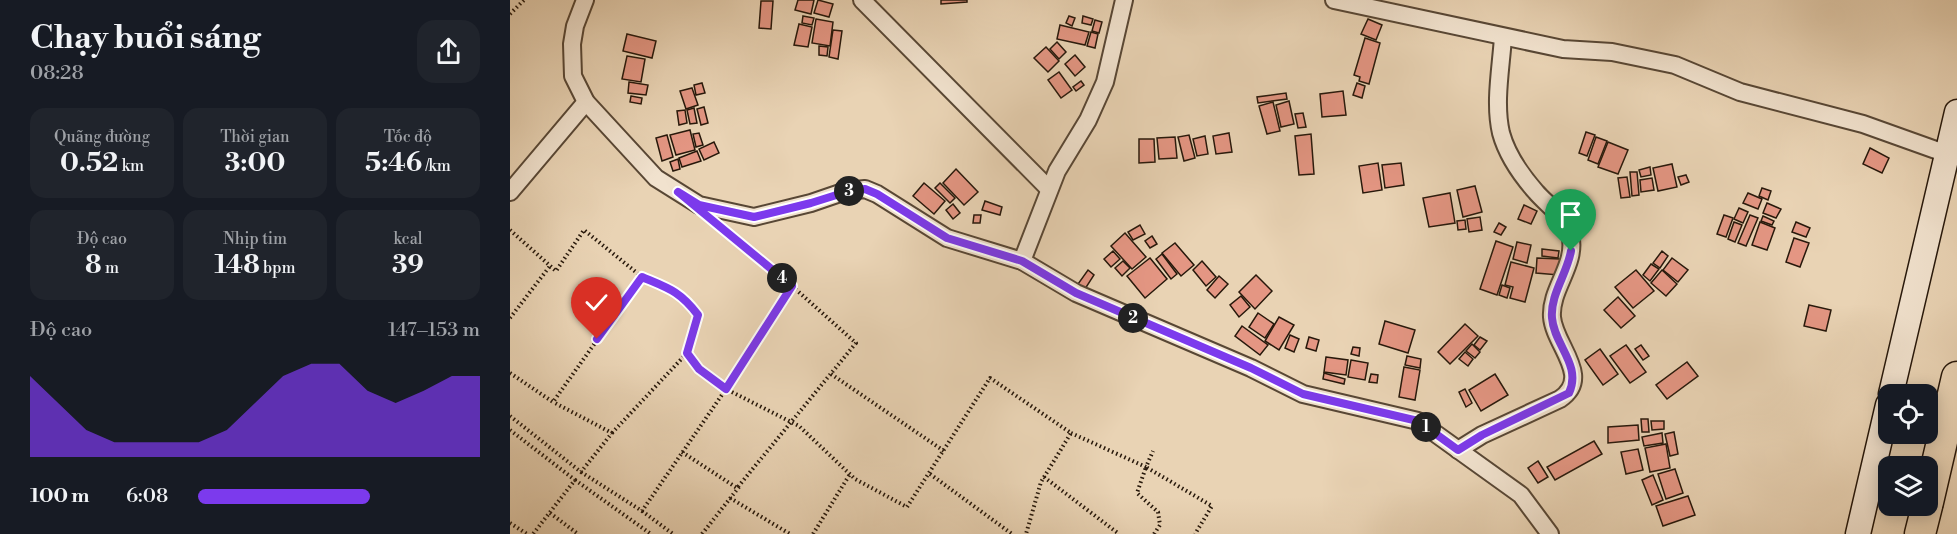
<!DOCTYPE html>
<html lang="vi">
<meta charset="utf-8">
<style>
:root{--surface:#171b24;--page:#20242c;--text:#f1f3f6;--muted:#9ea1a6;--accent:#7c3aed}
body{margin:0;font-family:"Libre Bodoni",serif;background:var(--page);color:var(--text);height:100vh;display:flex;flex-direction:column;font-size:22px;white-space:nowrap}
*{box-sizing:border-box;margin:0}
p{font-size:20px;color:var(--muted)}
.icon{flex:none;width:33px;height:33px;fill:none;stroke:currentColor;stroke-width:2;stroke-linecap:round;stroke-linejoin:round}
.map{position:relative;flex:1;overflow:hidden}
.details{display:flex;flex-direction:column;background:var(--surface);width:510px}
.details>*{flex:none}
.buttons{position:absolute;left:1368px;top:384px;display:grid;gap:12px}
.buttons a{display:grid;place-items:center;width:60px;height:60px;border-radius:12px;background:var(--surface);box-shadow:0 3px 15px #0003;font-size:30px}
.pin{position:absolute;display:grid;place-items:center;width:51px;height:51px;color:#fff;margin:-62px -26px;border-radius:50% 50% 50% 0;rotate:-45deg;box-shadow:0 0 6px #0007}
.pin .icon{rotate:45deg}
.km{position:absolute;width:30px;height:30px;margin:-15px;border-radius:50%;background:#222;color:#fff;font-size:16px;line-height:30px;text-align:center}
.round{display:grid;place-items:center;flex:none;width:63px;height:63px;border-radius:18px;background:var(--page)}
.head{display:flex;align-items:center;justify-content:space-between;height:102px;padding:0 30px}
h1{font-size:33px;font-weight:700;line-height:45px}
.metrics{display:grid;grid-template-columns:repeat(3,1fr);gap:9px;height:102px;padding:6px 30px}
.metrics div{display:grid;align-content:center;border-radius:15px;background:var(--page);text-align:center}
.metrics b{font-size:26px;font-weight:700}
.metrics small{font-size:16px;font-weight:400}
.metrics p{font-size:16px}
.chart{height:168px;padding:12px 30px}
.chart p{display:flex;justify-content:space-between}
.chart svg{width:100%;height:108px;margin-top:6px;fill:var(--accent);opacity:.7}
ul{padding:0 30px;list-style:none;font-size:20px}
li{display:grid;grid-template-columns:96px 72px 1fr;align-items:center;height:45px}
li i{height:15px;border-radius:8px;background:var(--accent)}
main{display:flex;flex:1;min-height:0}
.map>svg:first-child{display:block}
</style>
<main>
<section class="details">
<div class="head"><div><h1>Chạy buổi sáng</h1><p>08:28</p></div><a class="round"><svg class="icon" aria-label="share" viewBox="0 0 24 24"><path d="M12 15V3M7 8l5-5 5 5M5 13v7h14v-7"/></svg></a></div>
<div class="metrics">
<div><p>Quãng đường</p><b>0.52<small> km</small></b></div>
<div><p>Thời gian</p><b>3:00</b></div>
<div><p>Tốc độ</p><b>5:46<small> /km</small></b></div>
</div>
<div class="metrics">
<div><p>Độ cao</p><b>8<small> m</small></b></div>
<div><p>Nhịp tim</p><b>148<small> bpm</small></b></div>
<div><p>kcal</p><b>39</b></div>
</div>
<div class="chart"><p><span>Độ cao</span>147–153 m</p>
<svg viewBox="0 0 160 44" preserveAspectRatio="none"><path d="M0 44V11L10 22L20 33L30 38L40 38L50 38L60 38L70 33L80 22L90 11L100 6L110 6L120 17L130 22L140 17L150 11L160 11V44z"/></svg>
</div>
<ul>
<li><b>100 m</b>6:08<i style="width:61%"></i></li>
</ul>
</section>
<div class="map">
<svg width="1447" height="534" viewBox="0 0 1447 534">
<rect width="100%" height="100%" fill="#e9d3b4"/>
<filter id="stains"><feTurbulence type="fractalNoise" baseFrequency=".00333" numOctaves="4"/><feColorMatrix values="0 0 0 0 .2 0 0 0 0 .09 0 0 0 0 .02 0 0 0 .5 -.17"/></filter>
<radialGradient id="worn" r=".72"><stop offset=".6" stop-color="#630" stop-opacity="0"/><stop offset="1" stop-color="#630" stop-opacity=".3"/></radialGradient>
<g fill="#e49683" stroke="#27180b" stroke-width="1.5">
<path d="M288,0H304L301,14L285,10Z"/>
<path d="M308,0L323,4L319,17L304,13Z"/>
<path d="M431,0H457V2L431,4Z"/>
<path d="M251,1H263L261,29L249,28Z"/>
<path d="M293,16L304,18L302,25L292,23Z"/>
<path d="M559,16L565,18L562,26L556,23Z"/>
<path d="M573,16L583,19L581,25L572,23Z"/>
<path d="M306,19L323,22L320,46L302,43Z"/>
<path d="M858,19L872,25L866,40L851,34Z"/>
<path d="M585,20L592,22L589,33L582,31Z"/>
<path d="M289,24L302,27L298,47L284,45Z"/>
<path d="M550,25L579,32L575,45L547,39Z"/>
<path d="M323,30L332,31L328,59L319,57Z"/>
<path d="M581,32L588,34L585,48L577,46Z"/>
<path d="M117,34L146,41L142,58L113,51Z"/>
<path d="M855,38L870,43L859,84L849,81L850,77L844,75Z"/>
<path d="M547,42L556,52L549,59L540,49Z"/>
<path d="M309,46L318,47L317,56L309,55Z"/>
<path d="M536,47L549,61L538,72L524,58Z"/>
<path d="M565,55L575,67L565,76L555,64Z"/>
<path d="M117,56L135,59L131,82L112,79Z"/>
<path d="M549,72L562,90L551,98L538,80Z"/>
<path d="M571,81L574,85L566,91L563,87Z"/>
<path d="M119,82L138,85L136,95L118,93Z"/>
<path d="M192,83L195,93L186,95L184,85Z"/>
<path d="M847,83L855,86L852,98L843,95Z"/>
<path d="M182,88L188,105L176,109L170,91Z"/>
<path d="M833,91L836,115L812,117L810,94Z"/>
<path d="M776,93L777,99L748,103L747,97Z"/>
<path d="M121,96L132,98L131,104L120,102Z"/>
<path d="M779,101L784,124L771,127L766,105Z"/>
<path d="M763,102L770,131L757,134L749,106Z"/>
<path d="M194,107L198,123L191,125L187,109Z"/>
<path d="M184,108L187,123L180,124L177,110Z"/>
<path d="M175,110L177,123L169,125L167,111Z"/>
<path d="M793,113L796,127L788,128L785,114Z"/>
<path d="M180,130L185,150L166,155L160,135Z"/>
<path d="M1076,132L1085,135L1077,156L1069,153Z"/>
<path d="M189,133L193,145L186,147L183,134Z"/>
<path d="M719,133L722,152L706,154L703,136Z"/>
<path d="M801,134L804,174L789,175L785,136Z"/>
<path d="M157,135L163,157L152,161L146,138Z"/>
<path d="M679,135L685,158L674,161L668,137Z"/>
<path d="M695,136L698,154L687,156L683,139Z"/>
<path d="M665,137L667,158L649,159L647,138Z"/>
<path d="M1086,137L1097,141L1088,164L1078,160Z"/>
<path d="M629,139H644L645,162L629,163Z"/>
<path d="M204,142L209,153L194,160L189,149Z"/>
<path d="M1098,142L1118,150L1108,174L1088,167Z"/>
<path d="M1360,148L1379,158L1372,173L1353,164Z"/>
<path d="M187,151L191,161L172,167L169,158Z"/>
<path d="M168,159L170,169L163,171L160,162Z"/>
<path d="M868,163L872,190L853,193L849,166Z"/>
<path d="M891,163L894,185L875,188L872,165Z"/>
<path d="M1162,164L1167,187L1148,191L1143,168Z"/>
<path d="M1140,167L1141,175L1131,177L1129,170Z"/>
<path d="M446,169L468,192L454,205L433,183Z"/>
<path d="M1120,172H1127L1129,195L1122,196Z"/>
<path d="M1176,175L1179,182L1171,185L1168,177Z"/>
<path d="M1117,177L1120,197L1111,198L1108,178Z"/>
<path d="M1142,178L1144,190L1131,192L1130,180Z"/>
<path d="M414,183L435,201L424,214L403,196Z"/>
<path d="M430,183L445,198L440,203L425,188Z"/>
<path d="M965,186L972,212L953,217L947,190Z"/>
<path d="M1252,188L1261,191L1258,200L1249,196Z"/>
<path d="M940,193L945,223L919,227L913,198Z"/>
<path d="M1238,193L1252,199L1248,209L1233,203Z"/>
<path d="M475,201L492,207L490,215L472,210Z"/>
<path d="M1257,203L1271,209L1266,218L1253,213Z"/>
<path d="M443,204L450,213L443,219L436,210Z"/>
<path d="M1014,205L1027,211L1021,224L1008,219Z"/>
<path d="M1229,208L1238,212L1233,223L1224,219Z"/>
<path d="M464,215H471L470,223H463Z"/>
<path d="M1214,215L1223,218L1216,237L1207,234Z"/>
<path d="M1240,215L1248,218L1236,246L1228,243Z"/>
<path d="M1253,216L1264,221L1262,225L1251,221Z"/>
<path d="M970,217L972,230L959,232L957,219Z"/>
<path d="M955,220L956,229L948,230L947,221Z"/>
<path d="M1224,222L1232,225L1225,242L1218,239Z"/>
<path d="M1250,222L1265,228L1257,250L1242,245Z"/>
<path d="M1286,222L1300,228L1296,237L1282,232Z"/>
<path d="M989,223L996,227L991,235L984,232Z"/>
<path d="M630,225L635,234L623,240L618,232Z"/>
<path d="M615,233L636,257L622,269L601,246Z"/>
<path d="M642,236L647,244L640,248L635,241Z"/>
<path d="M1284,238L1299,243L1290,267L1276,262Z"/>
<path d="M986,241L1003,247L987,295L970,289Z"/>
<path d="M1007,242L1021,245L1017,263L1003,259Z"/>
<path d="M665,243L684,265L671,276L652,253Z"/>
<path d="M1032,249L1049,251L1048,258L1032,256Z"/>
<path d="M603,251L610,259L601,267L594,259Z"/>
<path d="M1152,251L1158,256L1150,268L1143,263Z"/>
<path d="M652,254L667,274L661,279L646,259Z"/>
<path d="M640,258L657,279L635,298L617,276Z"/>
<path d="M1027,258L1050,259L1049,275L1026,273Z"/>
<path d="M1162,258L1178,270L1168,282L1153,270Z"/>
<path d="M613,261L620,268L612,276L605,268Z"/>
<path d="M692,261L706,277L696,286L683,270Z"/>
<path d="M1001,262L1024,268L1015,302L1000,298L1003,287L995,285Z"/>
<path d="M1141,264L1149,269L1140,281L1133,275Z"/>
<path d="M578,270L584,275L575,289L568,284Z"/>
<path d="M1126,270L1144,291L1123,308L1105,287Z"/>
<path d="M1152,270L1167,284L1156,296L1141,283Z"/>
<path d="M746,275L762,291L745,309L729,292Z"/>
<path d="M709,276L718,284L705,298L697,290Z"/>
<path d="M992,285L1000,288L997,298L989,295Z"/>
<path d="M731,296L740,307L729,317L720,305Z"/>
<path d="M1108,297L1125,316L1111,328L1094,310Z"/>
<path d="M1299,305L1321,310L1316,331L1294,326Z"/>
<path d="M748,313L764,324L755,338L739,327Z"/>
<path d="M769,317L784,325L769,350L755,341Z"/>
<path d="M875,321L905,330L898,353L869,344Z"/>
<path d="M955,324L968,336L940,364L928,352Z"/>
<path d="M732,326L758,345L750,355L725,336Z"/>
<path d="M780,335L789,339L784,352L775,348Z"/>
<path d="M799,337L809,340L806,351L796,348Z"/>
<path d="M970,337L977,341L970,350L964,345Z"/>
<path d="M962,344L970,352L965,358L956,351Z"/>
<path d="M1116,345L1136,372L1120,383L1100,356Z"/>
<path d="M1131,345L1139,356L1133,360L1125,349Z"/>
<path d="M843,347L850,348L849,356L841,354Z"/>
<path d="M1090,349L1108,374L1093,385L1075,360Z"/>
<path d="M955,352L963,359L958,366L949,359Z"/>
<path d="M897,356L911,359L910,368L895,365Z"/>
<path d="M816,357L838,360L836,375L814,372Z"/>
<path d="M841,360L858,363L855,380L838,377Z"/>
<path d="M1177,362L1188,376L1157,399L1146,385Z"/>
<path d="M894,367L910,370L905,400L889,397Z"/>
<path d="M814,373L835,379L834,384L813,379Z"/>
<path d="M861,374L868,375L867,383L859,382Z"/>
<path d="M985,374L998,395L971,411L959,390Z"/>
<path d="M955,389L962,403L956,407L949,392Z"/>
<path d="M1131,419H1138L1139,432H1132Z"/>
<path d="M1141,421H1154V429L1142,430Z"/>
<path d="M1128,425L1129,440L1098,443V427Z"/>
<path d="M1164,432L1168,454L1160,456L1155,434Z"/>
<path d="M1152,433L1153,443L1134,446L1132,437Z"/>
<path d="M1084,441L1092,454L1045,480L1037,467Z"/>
<path d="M1156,444L1160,468L1140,472L1135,448Z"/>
<path d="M1128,449L1133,470L1116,474L1111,452Z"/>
<path d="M1028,461L1038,477L1028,483L1018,468Z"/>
<path d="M1165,469L1173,493L1156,499L1148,474Z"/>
<path d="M1143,475L1153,500L1142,505L1132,480Z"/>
<path d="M1178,496L1185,515L1153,526L1146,506Z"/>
</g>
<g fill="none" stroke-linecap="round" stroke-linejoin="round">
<g stroke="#584735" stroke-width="20">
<g id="street">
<path d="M75,0L65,26L62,44L63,76L76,102L146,178L189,205L244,217L301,203L336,191L355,189L367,194L437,238L512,261L566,293L741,368L793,394L908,421L1011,495L1040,534"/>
<path d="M352,0L539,189"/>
<path d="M824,0L1053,49L1102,52L1165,65L1230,92L1353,124L1437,154"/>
<path d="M0,192L76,102"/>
<path d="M512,261L547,171L578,120L595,82L614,0"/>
<path d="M948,450L972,435L1050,399C1083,377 1044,345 1042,317C1040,288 1068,264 1060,234C1056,217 1036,204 1026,192C1011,175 997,155 991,133C984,103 991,68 993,37"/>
</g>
</g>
<g stroke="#27180b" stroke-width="27">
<g id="secondary">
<path d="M1381,394L1447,112"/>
<path d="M1348,534L1378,405"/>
</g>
</g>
<g stroke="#27180b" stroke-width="33">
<g id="highway">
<path d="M1418,502L1447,377"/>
<path d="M1410,534L1417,506"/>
</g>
</g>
<g stroke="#27180b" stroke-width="4" stroke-dasharray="1.5 3" stroke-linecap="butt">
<path d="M0,14L14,0"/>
<path d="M0,230L46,271L74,230L132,277L167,291L179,302L188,315L177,353L189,369L216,389L289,426L345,479L397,507L480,378L561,433L531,482L516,534"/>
<path d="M0,318L40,266"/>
<path d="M0,373L43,402L132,277"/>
<path d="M321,374L434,451"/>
<path d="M0,416L71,472L102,433L43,402"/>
<path d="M0,430L65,480L23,534"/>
<path d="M102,433L177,353"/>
<path d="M561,433L636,467L643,451"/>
<path d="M172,452L227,488L346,343L282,286"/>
<path d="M71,472L132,511L216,389L282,286L214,230"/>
<path d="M420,474L502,534"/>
<path d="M534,477L609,534"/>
<path d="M65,480L141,534"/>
<path d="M220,498L280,534"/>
<path d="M132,511L163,534"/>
<path d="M40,513L68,534"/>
<path d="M0,523L17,534"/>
<path d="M192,534L229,487"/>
<path d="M303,534L340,474"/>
<path d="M644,534L650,525L648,512L627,493L636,467L702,506L685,534"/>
</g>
<use href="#street" stroke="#f1e2ce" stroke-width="16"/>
<use href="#secondary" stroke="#f1e2ce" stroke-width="24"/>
<use href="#highway" stroke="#e9d3b4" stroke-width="30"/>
</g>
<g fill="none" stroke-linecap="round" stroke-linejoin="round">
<g stroke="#fff" stroke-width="12">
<path id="route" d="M87,339L132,277C158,288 170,291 188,315L177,353L189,369L216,389L282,286L168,192L189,205L244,217L301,203L336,192L355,189L367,194L437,238L512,261L566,293L741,368L793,394L908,421L948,450L972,435L1059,393C1072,365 1044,345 1042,318C1040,295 1057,274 1061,251"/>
</g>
<use href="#route" stroke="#7c3aed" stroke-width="8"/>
</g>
<rect width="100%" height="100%" filter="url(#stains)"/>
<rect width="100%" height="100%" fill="url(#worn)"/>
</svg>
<div class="buttons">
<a><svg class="icon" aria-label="locate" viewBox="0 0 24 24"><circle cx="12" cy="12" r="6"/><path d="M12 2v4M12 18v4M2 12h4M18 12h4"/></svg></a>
<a><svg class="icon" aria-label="layers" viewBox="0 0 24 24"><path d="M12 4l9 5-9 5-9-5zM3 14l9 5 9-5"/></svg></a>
</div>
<div class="pin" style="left:1061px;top:251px;background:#1e9e55"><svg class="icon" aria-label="arrive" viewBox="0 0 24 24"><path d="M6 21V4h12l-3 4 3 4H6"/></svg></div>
<div class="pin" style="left:87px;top:339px;background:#d93025"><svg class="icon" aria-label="check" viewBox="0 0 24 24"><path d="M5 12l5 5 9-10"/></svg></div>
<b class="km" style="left:916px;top:427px">1</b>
<b class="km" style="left:623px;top:318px">2</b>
<b class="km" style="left:339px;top:191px">3</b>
<b class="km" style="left:272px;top:278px">4</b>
</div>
</main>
